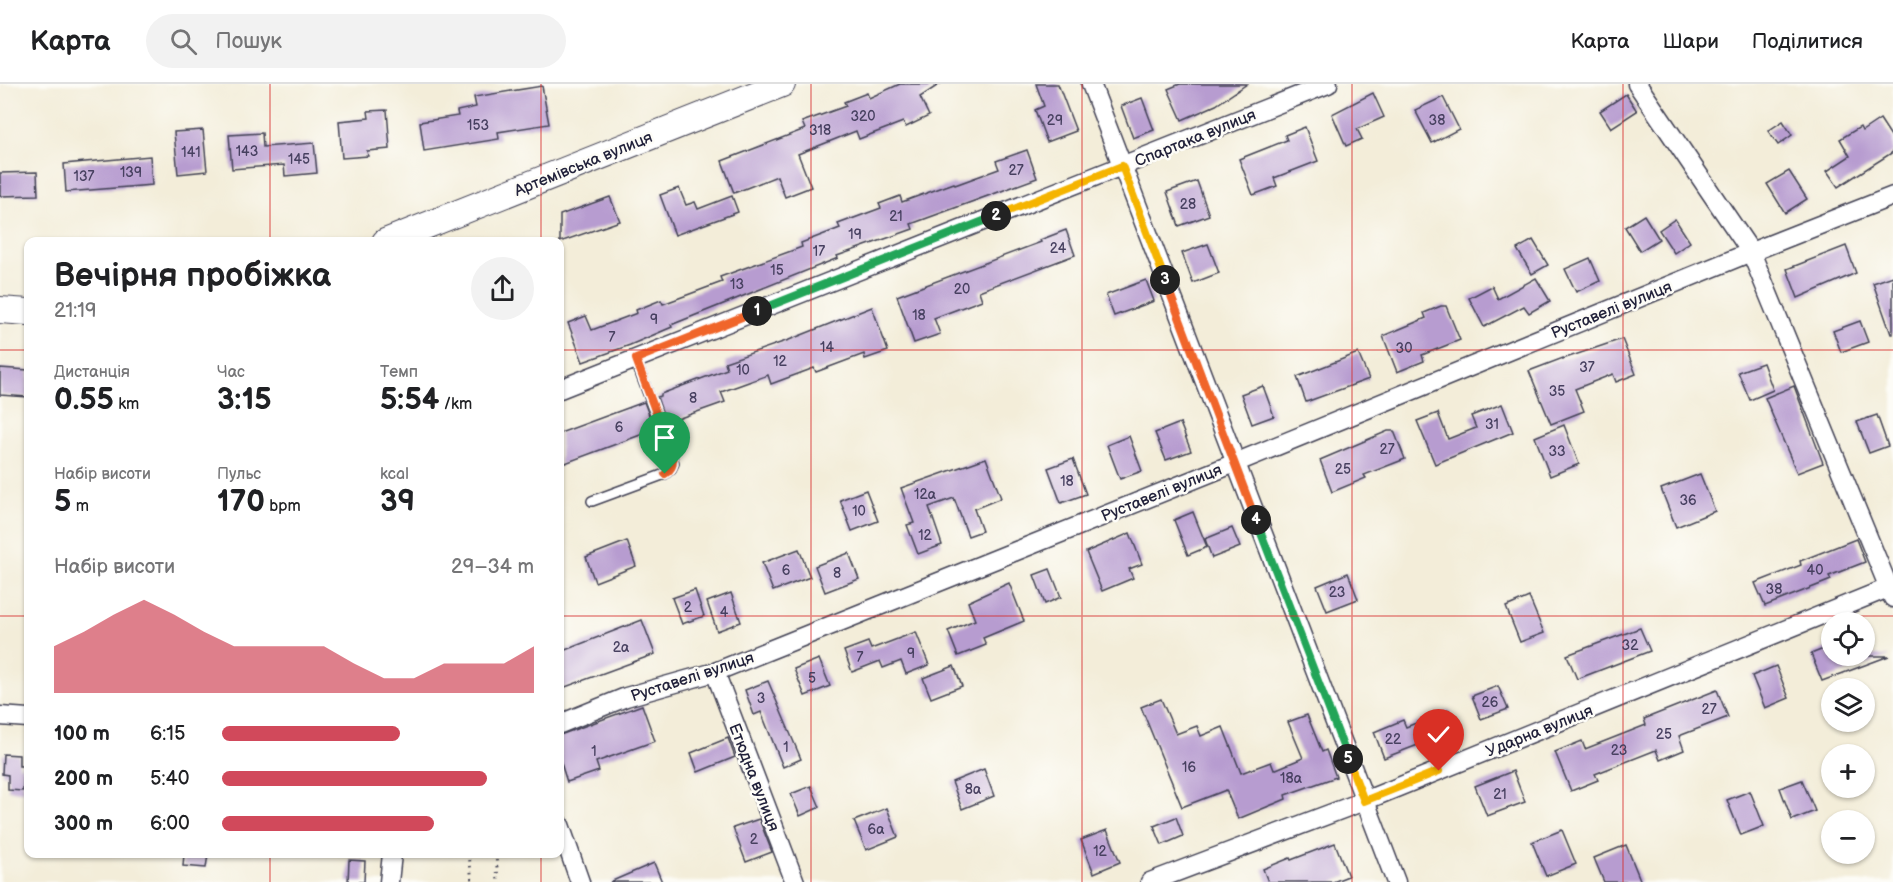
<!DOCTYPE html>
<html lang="uk">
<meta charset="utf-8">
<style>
:root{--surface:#fff;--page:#f2f2f2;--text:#202124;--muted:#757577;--line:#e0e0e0;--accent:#d1495b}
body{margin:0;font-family:"Balsamiq Sans",sans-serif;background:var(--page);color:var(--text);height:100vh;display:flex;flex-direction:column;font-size:22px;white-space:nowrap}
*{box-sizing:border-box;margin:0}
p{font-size:20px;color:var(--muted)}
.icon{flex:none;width:33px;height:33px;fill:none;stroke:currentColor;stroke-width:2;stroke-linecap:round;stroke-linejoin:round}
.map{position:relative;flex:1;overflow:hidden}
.panel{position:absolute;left:24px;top:153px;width:540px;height:621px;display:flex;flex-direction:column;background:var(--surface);border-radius:12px;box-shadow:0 2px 4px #0004}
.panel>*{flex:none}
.tools{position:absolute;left:1821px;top:528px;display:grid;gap:12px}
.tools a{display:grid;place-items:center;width:54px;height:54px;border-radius:50%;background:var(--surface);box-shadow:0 2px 4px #0004;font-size:30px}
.pin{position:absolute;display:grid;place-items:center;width:51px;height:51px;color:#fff;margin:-62px -26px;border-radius:50% 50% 50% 0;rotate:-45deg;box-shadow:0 0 6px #0007}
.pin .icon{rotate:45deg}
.km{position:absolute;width:30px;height:30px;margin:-15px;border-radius:50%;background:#222;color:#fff;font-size:16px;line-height:30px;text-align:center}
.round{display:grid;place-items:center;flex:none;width:63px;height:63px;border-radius:32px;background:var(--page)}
.headline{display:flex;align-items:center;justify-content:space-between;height:102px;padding:0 30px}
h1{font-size:33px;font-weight:700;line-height:45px}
.metrics{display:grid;grid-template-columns:repeat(3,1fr);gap:9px;height:102px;padding:6px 30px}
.metrics div{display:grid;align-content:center}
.metrics b{font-size:30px;font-weight:700}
.metrics small{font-size:16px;font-weight:400}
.metrics p{font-size:16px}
.chart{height:168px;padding:12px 30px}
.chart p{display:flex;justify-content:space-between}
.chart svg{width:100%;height:108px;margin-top:6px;fill:var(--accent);opacity:.7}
ul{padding:0 30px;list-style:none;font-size:20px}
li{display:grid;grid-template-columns:96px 72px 1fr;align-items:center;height:45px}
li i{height:15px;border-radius:8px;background:var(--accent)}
header{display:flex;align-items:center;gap:36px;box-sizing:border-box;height:84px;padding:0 30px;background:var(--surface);border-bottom:2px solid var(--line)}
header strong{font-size:28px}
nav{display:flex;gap:33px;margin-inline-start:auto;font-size:21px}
.search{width:420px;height:54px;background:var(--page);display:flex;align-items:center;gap:15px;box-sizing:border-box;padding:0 21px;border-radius:33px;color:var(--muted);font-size:22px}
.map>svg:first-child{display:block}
</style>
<header>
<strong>Карта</strong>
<div class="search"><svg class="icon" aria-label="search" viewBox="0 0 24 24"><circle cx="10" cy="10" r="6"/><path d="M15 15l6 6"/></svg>Пошук</div>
<nav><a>Карта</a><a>Шари</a><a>Поділитися</a></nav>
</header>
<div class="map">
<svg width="1893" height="798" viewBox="0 0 1893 798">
<rect width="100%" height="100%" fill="#fdfcf7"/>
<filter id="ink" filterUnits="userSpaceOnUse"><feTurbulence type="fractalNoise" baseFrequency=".0167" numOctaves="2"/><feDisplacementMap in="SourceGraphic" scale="12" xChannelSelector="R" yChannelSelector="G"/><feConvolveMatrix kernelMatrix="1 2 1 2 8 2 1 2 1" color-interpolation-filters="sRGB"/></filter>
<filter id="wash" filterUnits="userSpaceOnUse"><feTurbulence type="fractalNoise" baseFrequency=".008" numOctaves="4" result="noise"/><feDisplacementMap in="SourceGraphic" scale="24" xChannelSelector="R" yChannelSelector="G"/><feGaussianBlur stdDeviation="1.35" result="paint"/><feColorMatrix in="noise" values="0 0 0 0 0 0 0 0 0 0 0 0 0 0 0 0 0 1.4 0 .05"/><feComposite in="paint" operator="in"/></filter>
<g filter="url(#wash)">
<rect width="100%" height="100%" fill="#f3edd9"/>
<g id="blocks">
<g fill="#b79cd0">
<path d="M900,0H940L920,13L929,32L906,43L903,38L859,55L856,47L798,70L811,103L785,113L777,92L734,109L722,77L805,45L802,38L846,22L844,18L867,9L869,14Z"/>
<path d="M1036,0H1058L1076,47L1047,58L1035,26L1044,22Z"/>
<path d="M1180,0H1247L1216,21L1182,36L1168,5Z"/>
<path d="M542,2L549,40L498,48L499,55L424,67L420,38L458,32L457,27L476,23L474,13Z"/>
<path d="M1373,9L1384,33L1357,45L1362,55L1346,62L1332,30Z"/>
<path d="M1626,10L1637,27L1611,44L1600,27Z"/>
<path d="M1443,13L1459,45L1432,59L1415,26Z"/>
<path d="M1142,14L1154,46L1133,54L1121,22Z"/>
<path d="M387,26L390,65L367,67L368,72L342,74L339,37L369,34L368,27Z"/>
<path d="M1880,35L1893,55V68L1838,103L1827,87L1850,72L1840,55L1860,43L1862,47Z"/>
<path d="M1783,37L1792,51L1778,61L1768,47Z"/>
<path d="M1305,43L1318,77L1274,94L1277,102L1253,111L1239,75L1287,56L1285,51Z"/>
<path d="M203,46L207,87L178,90L174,48Z"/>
<path d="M262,49L263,63L314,59L317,89L285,92L284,81L232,85L229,51Z"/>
<path d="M1027,66L1037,94L911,140L913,145L837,172L838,174L671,241L672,243L630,261L583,278L568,239L586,232L592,246L637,229L636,226L661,216L663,220L722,198L720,193L802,163L801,159L840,144L838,140L881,124L879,120L900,112L902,118L954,99L955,101L999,85L996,77Z"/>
<path d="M150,72L152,101L66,108L64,80Z"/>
<path d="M1789,87L1807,115L1785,129L1767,100Z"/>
<path d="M37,88L38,111L0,112V89Z"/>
<path d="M1197,97L1209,131L1179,142L1167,108Z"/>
<path d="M679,104L686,121L695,118L698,125L732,112L738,128L675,151L660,111Z"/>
<path d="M610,113L620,137L560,158V131Z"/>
<path d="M1644,131L1659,155L1640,167L1625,143Z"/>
<path d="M1675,135L1690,158L1674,169L1659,146Z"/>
<path d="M1066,146L1075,171L979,207L982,216L934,234L940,250L914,259L897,212L1041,158L1040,156Z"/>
<path d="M1533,156L1548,181L1532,190L1517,165Z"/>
<path d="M1208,160L1219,189L1193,199L1182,169Z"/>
<path d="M1846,162L1856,189L1798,214L1787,185Z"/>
<path d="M1590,174L1600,197L1576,208L1565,185Z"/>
<path d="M1893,192V250H1891L1873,199Z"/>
<path d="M1536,194L1550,217L1529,229L1524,222L1484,243L1469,214L1492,202L1498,215Z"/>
<path d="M1146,196L1154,217L1114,232L1106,211Z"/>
<path d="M1441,222H1446L1460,256L1422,271L1424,277L1397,288L1383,252L1426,234L1424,229Z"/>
<path d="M872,223L888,267L865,275L864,270L816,288L814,284L771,300L768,291L721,308L725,318L666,339L657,313L661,312V310L727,285L725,278L789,256Z"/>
<path d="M1860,237L1868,258L1841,268L1833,247Z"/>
<path d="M1622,255L1636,290L1616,298L1613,290L1575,305L1584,327L1551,340L1529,287L1563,274V275Z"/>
<path d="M1358,269L1369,295L1306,318L1297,293Z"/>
<path d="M1763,279L1773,306L1750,316L1738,288Z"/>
<path d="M0,284L28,286V313L0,311Z"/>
<path d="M1263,302L1274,332L1252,340L1241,310Z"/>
<path d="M1794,302L1823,379L1797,389L1765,314Z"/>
<path d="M644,318L654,344L650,345L651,347L560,381V349Z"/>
<path d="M1502,320L1513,348L1435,380L1417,337L1438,329L1448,355L1476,344L1471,332Z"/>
<path d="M1877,331L1888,362L1869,369L1857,338Z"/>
<path d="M1180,339L1191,367L1166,376L1155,349Z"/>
<path d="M1564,341L1579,380L1550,392L1535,353Z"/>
<path d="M1388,347H1394L1405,375L1364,391L1366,394L1332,408L1320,376Z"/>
<path d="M1129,352L1142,387L1120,395L1107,361Z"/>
<path d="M986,374L1001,414L974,425L982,447L968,452L954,414L929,423L942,461L918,470L907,441L914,439L901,404Z"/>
<path d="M1073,375L1086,410L1061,419L1048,384Z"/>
<path d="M1700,390L1715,427L1676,443L1661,405Z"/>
<path d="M866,406L878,437L852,447L840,416Z"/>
<path d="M1193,428L1207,463L1188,471L1174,436Z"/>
<path d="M1232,444L1240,463L1212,474L1205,455Z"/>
<path d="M1130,449L1142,480L1129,485L1133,494L1102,507L1086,468Z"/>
<path d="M1856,455L1865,478L1829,492L1831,496L1765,522L1755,499L1801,481L1800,477Z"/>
<path d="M627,457L636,482L595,498L586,473Z"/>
<path d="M799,465L810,493L773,507L762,479Z"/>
<path d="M849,469L859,495L825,508L815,482Z"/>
<path d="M1050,485L1061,513L1045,520L1034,491Z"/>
<path d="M1348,489L1358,515L1327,527L1317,502Z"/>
<path d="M1009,499L1024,537L983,554L986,561L958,572L948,547L975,536L968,518Z"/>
<path d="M695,506L704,532L682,540L672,514Z"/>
<path d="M731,509L741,538L717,547L707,518Z"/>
<path d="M1529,513L1544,549L1520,558L1506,523Z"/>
<path d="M642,536L655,570L560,605V568Z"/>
<path d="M1640,544L1650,567L1577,595L1567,571Z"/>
<path d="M916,548L929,581L906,590L901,577L883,584L880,577L852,588L844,567L868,558L871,565Z"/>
<path d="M1826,564L1829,572H1889L1822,597L1811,570Z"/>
<path d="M819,575L830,602L805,612L794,585Z"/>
<path d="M954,582L962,602L931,614L923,594Z"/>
<path d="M1776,582L1789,614L1765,624L1752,592Z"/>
<path d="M768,597L801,675L783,683L761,628L754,631L745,606Z"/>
<path d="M1498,602L1508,625L1481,635L1472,612Z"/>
<path d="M1717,606L1728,633L1679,652L1684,666L1660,676L1656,666L1595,690L1598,696L1571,707L1555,668L1582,657L1585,665L1646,641L1644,635Z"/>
<path d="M1161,615L1176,650L1197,642L1201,652L1223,643L1241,689L1271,678L1274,686L1303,674L1288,638L1307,631L1322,668L1326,666L1336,693L1285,711L1286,715L1238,735L1226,706L1182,723L1141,623Z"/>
<path d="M642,621L655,657L596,678L599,687L567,698L560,676V651Z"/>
<path d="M1449,626L1457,646L1384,674L1374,648L1403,636L1406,643Z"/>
<path d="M728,654L735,673L698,688L691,669Z"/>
<path d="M3,670L19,671V682H24L23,707L8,706V691L2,690Z"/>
<path d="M984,685L994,712L962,725L952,698Z"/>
<path d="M1513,687L1525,718L1487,732L1475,702Z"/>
<path d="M1802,696L1815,727L1792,736L1780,704Z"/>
<path d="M811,702L820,723L800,732L791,710Z"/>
<path d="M1750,707L1764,742L1741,751L1727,716Z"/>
<path d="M887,724L898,753L866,766L854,737Z"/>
<path d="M1176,733L1183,752L1162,761L1154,742Z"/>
<path d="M759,735L772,768L746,778L733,744Z"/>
<path d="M1107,746L1120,778L1094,789L1081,756Z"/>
<path d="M1562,746L1576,780L1546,792L1532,758Z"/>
<path d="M1335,759L1348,792L1333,798H1268L1263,785L1290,774L1291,776Z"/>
<path d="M1626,761L1641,798H1604L1594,774Z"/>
<path d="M184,770H208L206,784L183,782Z"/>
<path d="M349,776L365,777L364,798H348Z"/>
<path d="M654,779L662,798H610Z"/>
</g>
</g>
</g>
<g filter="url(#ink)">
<use href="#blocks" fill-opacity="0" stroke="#414053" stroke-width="1.5"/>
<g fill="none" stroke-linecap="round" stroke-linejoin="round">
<g stroke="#414053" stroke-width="12">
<path id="service" d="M592,417L665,390L671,385L674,379L635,275"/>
</g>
<g stroke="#414053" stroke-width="21">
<g id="minor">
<path d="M1091,0L1396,798"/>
<path d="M1637,0L1751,168L1893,514"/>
<path d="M560,305L1328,0"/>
<path d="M715,588L795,798"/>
<path d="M0,632L28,634"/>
<path d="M560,640L626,613L715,588L1235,379L1751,168L1893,112"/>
<path d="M560,741L580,798"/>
<path d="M389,798L392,770"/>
<path d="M1150,798L1364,717L1893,502"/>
</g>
</g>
<g stroke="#414053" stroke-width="28">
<g id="secondary">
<path d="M385,158L782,0"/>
<path d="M0,226L28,228"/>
</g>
</g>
<g stroke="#414053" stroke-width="3" stroke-dasharray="1.5 4.5" stroke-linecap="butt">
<path d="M469,770L472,798"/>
<path d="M496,770L498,798"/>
</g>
<use href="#service" stroke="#fff" stroke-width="9"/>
<use href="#minor" stroke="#fff" stroke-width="18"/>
<use href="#secondary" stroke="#fff" stroke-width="26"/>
</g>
</g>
<g fill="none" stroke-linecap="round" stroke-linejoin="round" filter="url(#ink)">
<g stroke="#fff" stroke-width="12">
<path id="split-1" d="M665,390C672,385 674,381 672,372L636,275L757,227"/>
</g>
<g stroke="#fff" stroke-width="12">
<path id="split-2" d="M757,227L996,132"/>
</g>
<g stroke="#fff" stroke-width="12">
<path id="split-3" d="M996,132L1122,82L1165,196"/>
</g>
<g stroke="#fff" stroke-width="12">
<path id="split-4" d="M1165,196L1256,436"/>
</g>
<g stroke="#fff" stroke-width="12">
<path id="split-5" d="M1256,436L1348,675"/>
</g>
<g stroke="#fff" stroke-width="12">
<path id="split-6" d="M1348,675L1364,717L1439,687"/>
</g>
<use href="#split-1" stroke="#f0652b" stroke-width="8"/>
<use href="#split-2" stroke="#22a559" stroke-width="8"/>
<use href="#split-3" stroke="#f5b400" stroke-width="8"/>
<use href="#split-4" stroke="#f0652b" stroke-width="8"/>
<use href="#split-5" stroke="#22a559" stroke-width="8"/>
<use href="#split-6" stroke="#f5b400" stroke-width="8"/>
</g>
<path fill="none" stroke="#d62828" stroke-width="1.5" stroke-opacity="0.55" d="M270,0V158M541,0V158M811,0V798M1082,0V798M1352,0V798M1623,0V798M0,266H28M560,266H1893M0,532H28M560,532H1893M270,770V798M541,770V798"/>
<g text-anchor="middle" stroke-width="5" stroke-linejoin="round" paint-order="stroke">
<g font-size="14" fill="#474060">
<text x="863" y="37">320</text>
<text x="1055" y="41">29</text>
<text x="1437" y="41">38</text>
<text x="478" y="46">153</text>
<text x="820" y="51">318</text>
<text x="247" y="72">143</text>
<text x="191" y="73">141</text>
<text x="299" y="80">145</text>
<text x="1016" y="91">27</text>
<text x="131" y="93">139</text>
<text x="84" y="97">137</text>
<text x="1188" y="125">28</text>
<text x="896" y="137">21</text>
<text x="855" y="155">19</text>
<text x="1058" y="169">24</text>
<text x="819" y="172">17</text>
<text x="777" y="191">15</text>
<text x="737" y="205">13</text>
<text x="962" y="210">20</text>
<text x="919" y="236">18</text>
<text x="654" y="240">9</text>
<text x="612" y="258">7</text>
<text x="827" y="268">14</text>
<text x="1404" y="269">30</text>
<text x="780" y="282">12</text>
<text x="1587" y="288">37</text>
<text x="743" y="291">10</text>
<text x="1557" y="312">35</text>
<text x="693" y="319">8</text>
<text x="1492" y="345">31</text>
<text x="619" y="348">6</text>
<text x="1387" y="370">27</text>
<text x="1557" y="372">33</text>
<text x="1343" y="390">25</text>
<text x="1067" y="402">18</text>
<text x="925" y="415">12а</text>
<text x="1688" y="421">36</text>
<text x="859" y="432">10</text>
<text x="925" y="456">12</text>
<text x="786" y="491">6</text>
<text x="1815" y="491">40</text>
<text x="837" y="494">8</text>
<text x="1774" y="510">38</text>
<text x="1337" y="513">23</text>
<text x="688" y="528">2</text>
<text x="724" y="533">4</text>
<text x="1630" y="566">32</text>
<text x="621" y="568">2а</text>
<text x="911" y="574">9</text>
<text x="860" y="578">7</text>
<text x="812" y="599">5</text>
<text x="761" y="619">3</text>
<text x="1490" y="623">26</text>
<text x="1709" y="630">27</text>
<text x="1664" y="655">25</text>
<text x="1393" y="660">22</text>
<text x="786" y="668">1</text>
<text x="1619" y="671">23</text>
<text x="594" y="672">1</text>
<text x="1189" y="688">16</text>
<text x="1291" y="699">18а</text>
<text x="973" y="710">8а</text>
<text x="1500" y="715">21</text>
<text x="876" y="750">6а</text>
<text x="754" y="760">2</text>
<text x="1100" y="772">12</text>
</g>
<g font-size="16" fill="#22223b" stroke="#fdfcf7">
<text transform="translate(1195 53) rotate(-22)" y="6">Спартака вулиця</text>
<text transform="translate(583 79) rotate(-22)" y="6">Артемівська вулиця</text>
<text transform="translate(1611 225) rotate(-22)" y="6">Руставелі вулиця</text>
<text transform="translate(1161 408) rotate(-22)" y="6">Руставелі вулиця</text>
<text transform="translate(692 592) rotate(-18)" y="6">Руставелі вулиця</text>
<text transform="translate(1539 646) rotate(-22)" y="6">Ударна вулиця</text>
<text transform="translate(755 693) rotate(69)" y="6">Етюдна вулиця</text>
</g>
</g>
</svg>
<div class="tools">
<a><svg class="icon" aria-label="locate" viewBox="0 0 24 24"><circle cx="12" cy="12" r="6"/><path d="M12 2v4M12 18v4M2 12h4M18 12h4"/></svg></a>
<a><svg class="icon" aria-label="layers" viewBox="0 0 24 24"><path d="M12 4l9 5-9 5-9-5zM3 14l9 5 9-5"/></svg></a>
<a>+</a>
<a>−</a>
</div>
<div class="pin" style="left:665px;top:390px;background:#1e9e55"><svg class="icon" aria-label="arrive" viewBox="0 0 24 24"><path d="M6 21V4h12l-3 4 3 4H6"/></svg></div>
<div class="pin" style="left:1439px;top:687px;background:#d93025"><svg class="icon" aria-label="check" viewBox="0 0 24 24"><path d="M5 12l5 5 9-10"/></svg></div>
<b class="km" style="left:757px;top:227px">1</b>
<b class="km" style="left:996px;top:132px">2</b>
<b class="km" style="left:1165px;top:196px">3</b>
<b class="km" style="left:1256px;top:436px">4</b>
<b class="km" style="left:1348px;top:675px">5</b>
<section class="panel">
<div class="headline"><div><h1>Вечірня пробіжка</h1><p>21:19</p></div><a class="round"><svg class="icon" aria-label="share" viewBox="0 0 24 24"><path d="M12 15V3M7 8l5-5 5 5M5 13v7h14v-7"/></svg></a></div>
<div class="metrics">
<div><p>Дистанція</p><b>0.55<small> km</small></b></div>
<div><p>Час</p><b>3:15</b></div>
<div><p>Темп</p><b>5:54<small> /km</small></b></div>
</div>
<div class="metrics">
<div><p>Набір висоти</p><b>5<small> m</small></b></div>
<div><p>Пульс</p><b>170<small> bpm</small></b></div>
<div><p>kcal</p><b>39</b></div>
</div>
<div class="chart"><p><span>Набір висоти</span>29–34 m</p>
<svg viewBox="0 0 160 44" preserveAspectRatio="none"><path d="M0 44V25L10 19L20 12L30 6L40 12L50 19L60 25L70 25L80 25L90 25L100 32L110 38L120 38L130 32L140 32L150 32L160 25V44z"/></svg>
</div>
<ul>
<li><b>100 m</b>6:15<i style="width:57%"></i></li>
<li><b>200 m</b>5:40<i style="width:85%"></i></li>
<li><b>300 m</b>6:00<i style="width:68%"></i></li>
</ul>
</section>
</div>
